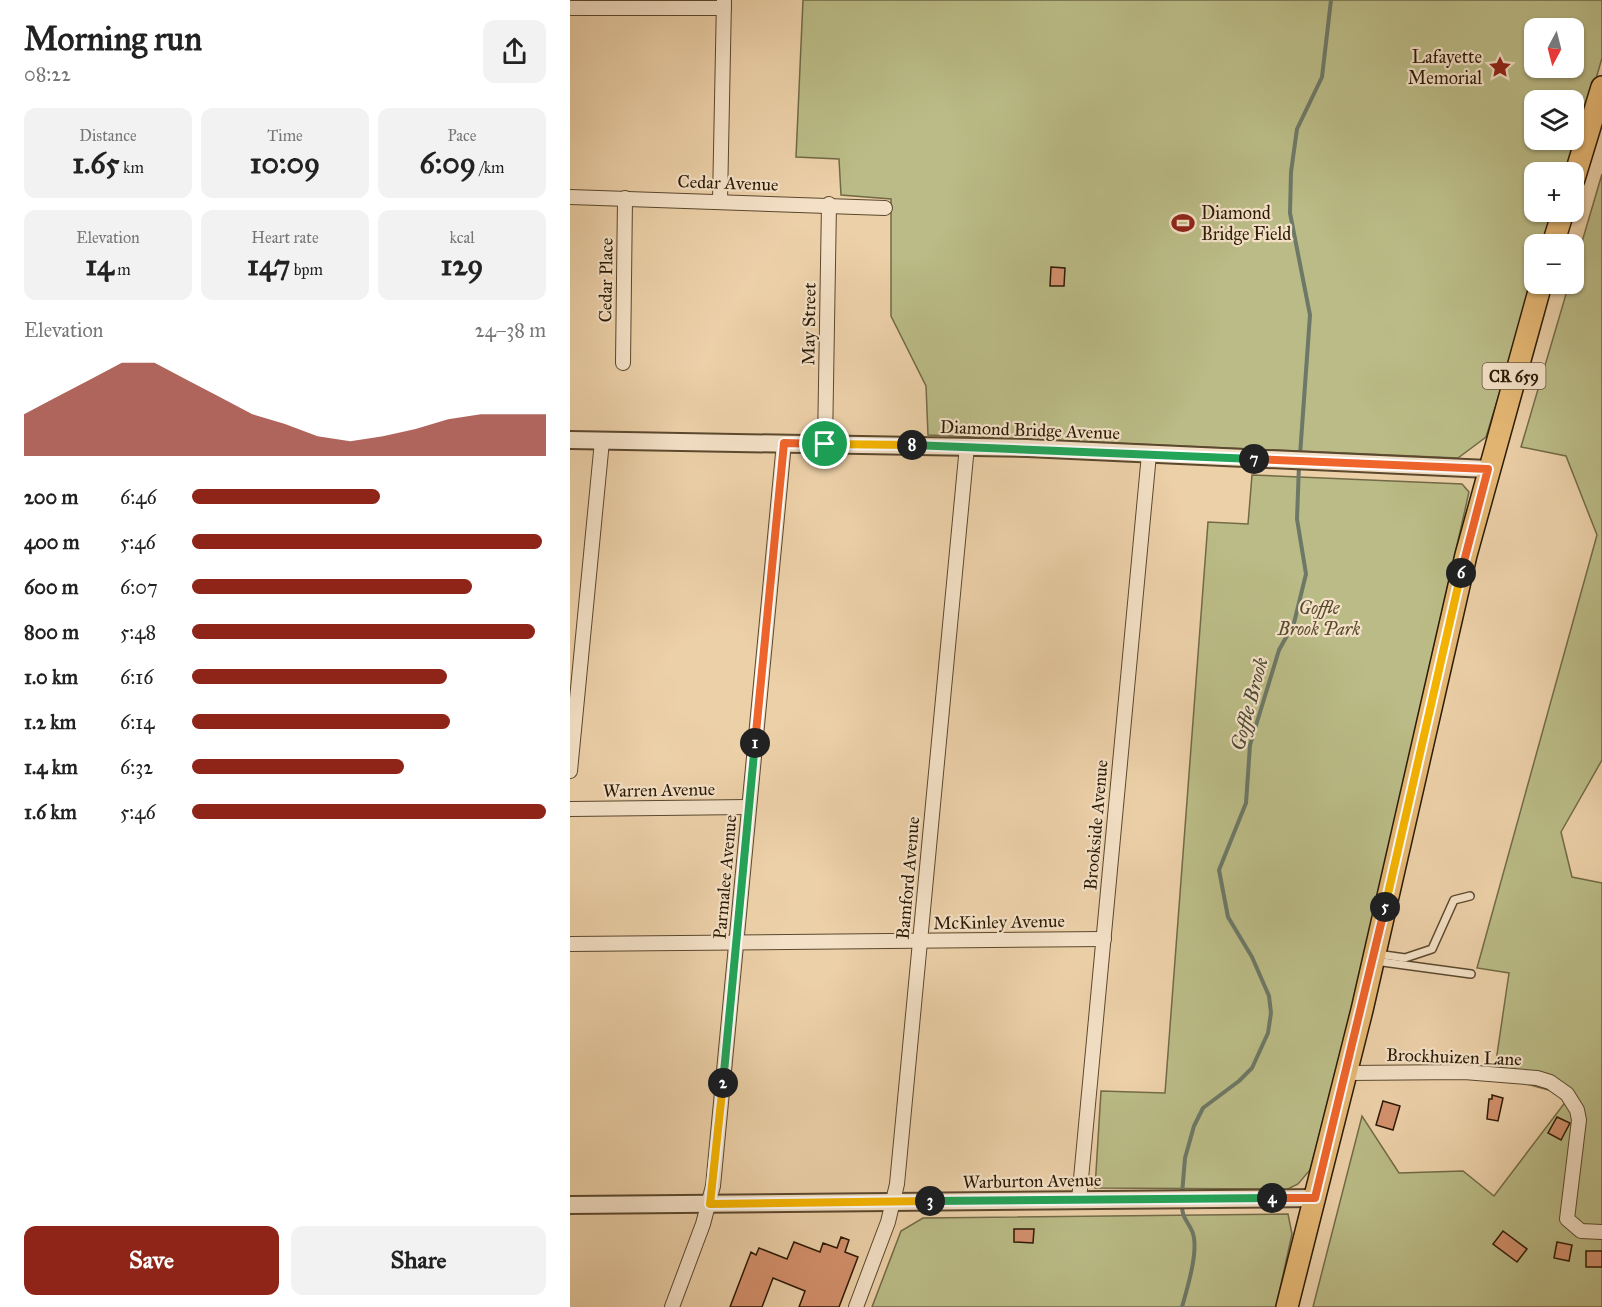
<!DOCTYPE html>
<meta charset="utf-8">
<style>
:root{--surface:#fff;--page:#f2f2f2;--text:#222;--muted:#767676;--accent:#8f2418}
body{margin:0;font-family:"IM FELL Great Primer",serif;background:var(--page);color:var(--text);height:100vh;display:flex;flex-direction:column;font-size:22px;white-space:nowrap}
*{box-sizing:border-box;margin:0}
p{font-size:20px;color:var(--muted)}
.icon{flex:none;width:33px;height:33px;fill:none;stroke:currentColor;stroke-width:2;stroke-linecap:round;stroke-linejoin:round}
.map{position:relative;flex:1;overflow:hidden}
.drawer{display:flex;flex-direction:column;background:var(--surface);width:570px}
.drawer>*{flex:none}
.needle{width:39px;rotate:187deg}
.fabs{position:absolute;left:954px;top:18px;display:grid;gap:12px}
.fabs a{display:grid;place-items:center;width:60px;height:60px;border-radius:12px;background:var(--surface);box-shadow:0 2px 4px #0004;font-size:30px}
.pin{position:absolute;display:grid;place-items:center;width:51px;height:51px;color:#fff;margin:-26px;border:3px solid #fff;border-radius:50%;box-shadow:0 2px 6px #0007}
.km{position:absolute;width:30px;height:30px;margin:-15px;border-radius:50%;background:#222;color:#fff;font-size:16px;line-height:30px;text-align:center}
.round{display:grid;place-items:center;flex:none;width:63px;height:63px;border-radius:12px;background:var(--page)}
.head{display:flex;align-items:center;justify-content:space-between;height:102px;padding:0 24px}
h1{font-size:33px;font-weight:700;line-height:45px}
.figures{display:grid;grid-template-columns:repeat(3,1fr);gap:9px;height:102px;padding:6px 24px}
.figures div{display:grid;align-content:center;border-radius:12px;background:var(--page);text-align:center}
.figures b{font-size:30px;font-weight:700}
.figures small{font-size:16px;font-weight:400}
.figures p{font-size:16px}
.chart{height:168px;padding:12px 24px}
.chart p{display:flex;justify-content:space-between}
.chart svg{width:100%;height:108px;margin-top:6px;fill:var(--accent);opacity:.7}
.button{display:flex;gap:12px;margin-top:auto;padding:12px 24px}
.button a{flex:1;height:69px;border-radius:12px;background:var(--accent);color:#fff;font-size:24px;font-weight:700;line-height:69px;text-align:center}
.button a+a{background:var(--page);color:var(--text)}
ul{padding:0 24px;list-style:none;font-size:20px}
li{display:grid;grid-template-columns:96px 72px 1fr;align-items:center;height:45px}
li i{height:15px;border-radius:8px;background:var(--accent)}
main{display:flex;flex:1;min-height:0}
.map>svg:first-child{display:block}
</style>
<main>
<section class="drawer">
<div class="head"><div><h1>Morning run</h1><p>08:22</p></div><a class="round"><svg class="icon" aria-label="share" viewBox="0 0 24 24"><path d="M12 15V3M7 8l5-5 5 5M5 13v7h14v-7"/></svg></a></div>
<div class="figures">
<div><p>Distance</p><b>1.65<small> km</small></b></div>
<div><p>Time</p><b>10:09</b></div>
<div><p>Pace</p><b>6:09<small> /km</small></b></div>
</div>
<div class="figures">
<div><p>Elevation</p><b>14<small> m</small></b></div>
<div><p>Heart rate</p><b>147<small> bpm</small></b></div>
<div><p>kcal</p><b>129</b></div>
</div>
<div class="chart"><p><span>Elevation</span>24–38 m</p>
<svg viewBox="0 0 160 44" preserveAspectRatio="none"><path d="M0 44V27L10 20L20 13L30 6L40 6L50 13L60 20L70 27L80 31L90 36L100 38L110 36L120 33L130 29L140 27L150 27L160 27V44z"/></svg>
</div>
<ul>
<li><b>200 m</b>6:46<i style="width:53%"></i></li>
<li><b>400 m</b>5:46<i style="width:99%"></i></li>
<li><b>600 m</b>6:07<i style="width:79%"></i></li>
<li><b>800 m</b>5:48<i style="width:97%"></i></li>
<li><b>1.0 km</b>6:16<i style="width:72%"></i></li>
<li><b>1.2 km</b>6:14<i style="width:73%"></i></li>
<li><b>1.4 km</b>6:32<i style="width:60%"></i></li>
<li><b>1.6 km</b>5:46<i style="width:100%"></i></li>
</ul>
<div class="button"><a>Save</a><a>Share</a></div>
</section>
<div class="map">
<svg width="1032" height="1307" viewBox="0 0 1032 1307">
<rect width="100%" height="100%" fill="#ecd0a8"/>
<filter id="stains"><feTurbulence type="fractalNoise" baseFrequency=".00333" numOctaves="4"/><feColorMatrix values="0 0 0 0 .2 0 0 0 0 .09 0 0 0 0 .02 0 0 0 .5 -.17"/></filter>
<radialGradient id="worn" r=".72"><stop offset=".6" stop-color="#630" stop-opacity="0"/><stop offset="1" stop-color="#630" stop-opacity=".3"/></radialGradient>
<g fill="#babb86" stroke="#726a46" stroke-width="1.5" fill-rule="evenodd">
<path d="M233,0H1032V58L999,172H964V212H986L976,244H964V281L916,437L888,458L358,435L356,386L321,316V199L271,195L269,159L226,157ZM964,28H1004V68H964ZM964,100H1004V140H964Z"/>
<path d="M1032,174V760L991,832L1002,877L1032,883V1307H743L792,1116L829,1173L893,1171L924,1196L1000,1096L924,1075L939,973L907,968L1027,535L996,456L951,447L999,284H1004V269Z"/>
<path d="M682,475L892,484L899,492L777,1033L740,1170L728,1184L718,1189L525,1188L531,1091L595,1093L638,522L678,524Z"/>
<path d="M718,1214L722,1234L706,1307H302L331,1231L353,1218Z"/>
</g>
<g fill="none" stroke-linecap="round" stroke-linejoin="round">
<g stroke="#6d7866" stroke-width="4">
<path d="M730,455L740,315L720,213L721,172L727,129L752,77L761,0"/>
<path d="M612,1194L615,1158L624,1126L633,1108L669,1081L682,1068L698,1033L701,1013L699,996L682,957L658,917L649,870L676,803L680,745L709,650L724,623L736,574L727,519L729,465"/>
<path d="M612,1307C617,1289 630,1248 622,1231C617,1220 612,1218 612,1205"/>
</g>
</g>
<g fill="#d4916d" stroke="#2b1a05" stroke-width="1.5">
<path d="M481,267L495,268L494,286H480Z"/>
<path d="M922,1095L933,1098L928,1121L917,1119L919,1099H922Z"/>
<path d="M813,1101L830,1106L823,1130L806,1125Z"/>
<path d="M987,1117L1000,1123L991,1140L978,1133Z"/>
<path d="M444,1229H464L463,1243L444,1242Z"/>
<path d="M933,1231L957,1249L947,1262L923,1244Z"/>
<path d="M271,1237L279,1240L275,1252L288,1257L269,1307H229L235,1291L203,1278L192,1307H160L181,1252L186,1255L189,1248L217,1259L224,1242L250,1252L253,1243L267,1248Z"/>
<path d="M987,1242L1002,1245L999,1261L984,1258Z"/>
<rect x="1016" y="1251" width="16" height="16"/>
</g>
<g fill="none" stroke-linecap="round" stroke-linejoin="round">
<g stroke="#5b482e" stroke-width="10">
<g id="service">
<path d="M807,954L835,958L862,949L884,900L900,896"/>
<path d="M805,961L901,974"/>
</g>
</g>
<g stroke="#5b482e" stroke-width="16">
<g id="minor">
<path d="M0,8H154"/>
<path d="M0,197L315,208"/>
<path d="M150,201L154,0"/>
<path d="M53,363L55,198"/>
<path d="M255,444L259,204"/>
<path d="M0,771L32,441"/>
<path d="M0,809L179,807"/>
<path d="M0,944L534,939"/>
<path d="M777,1073L894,1072L967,1078L980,1082L997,1094L1007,1110L1009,1120L997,1219L1011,1231L1032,1232"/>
<path d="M509,1200L579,454"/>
<path d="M102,1307L133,1224L143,1186L214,443"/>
<path d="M286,1307L318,1222L327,1184L397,446"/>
</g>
</g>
<g stroke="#5b482e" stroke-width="20">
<g id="tertiary">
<path d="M0,440L457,448L918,469"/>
<path d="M0,1205L745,1198"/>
</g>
</g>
<g stroke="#2b1a05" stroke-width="24">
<g id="primary">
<path d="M1004,179L1032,87"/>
<path d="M983,244L993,212"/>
<path d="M717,1307L792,1010L896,555L971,284"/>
</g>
</g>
<use href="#service" stroke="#f3e0c6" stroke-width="7"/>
<use href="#minor" stroke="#f3e0c6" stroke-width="14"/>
<use href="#tertiary" stroke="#f3e0c6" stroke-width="16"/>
<use href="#primary" stroke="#e6b874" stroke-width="21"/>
</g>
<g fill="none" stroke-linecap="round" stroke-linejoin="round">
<g stroke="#fff" stroke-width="12">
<path id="split-1" d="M185,743L214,443L255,444"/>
</g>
<g stroke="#fff" stroke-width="12">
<path id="split-2" d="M153,1083L185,743"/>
</g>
<g stroke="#fff" stroke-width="12">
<path id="split-3" d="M153,1083L140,1204L360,1201"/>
</g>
<g stroke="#fff" stroke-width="12">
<path id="split-4" d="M360,1201L702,1198"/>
</g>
<g stroke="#fff" stroke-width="12">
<path id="split-5" d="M702,1198H745L815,907"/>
</g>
<g stroke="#fff" stroke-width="12">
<path id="split-6" d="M815,907L891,573"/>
</g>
<g stroke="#fff" stroke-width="12">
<path id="split-7" d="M684,459L918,469L891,573"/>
</g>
<g stroke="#fff" stroke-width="12">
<path id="split-8" d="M342,445L684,459"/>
</g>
<g stroke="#fff" stroke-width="12">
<path id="split-9" d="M255,444L342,445"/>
</g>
<use href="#split-1" stroke="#f0652b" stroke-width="8"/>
<use href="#split-2" stroke="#22a559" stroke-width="8"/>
<use href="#split-3" stroke="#f5b400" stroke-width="8"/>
<use href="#split-4" stroke="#22a559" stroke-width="8"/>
<use href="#split-5" stroke="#f0652b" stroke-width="8"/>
<use href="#split-6" stroke="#f5b400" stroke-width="8"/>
<use href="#split-7" stroke="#f0652b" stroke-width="8"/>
<use href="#split-8" stroke="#22a559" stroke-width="8"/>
<use href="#split-9" stroke="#f5b400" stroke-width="8"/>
</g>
<defs>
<g id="sight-bare" transform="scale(1.8)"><path d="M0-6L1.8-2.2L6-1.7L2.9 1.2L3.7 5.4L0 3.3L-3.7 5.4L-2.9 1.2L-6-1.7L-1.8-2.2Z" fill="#8f2418" stroke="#f3e0c6" stroke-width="2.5" paint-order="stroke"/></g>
<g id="stadium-bare" transform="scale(1.8)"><path d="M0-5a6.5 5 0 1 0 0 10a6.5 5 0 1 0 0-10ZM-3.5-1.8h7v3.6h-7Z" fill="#8f2418" stroke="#f3e0c6" stroke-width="2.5" paint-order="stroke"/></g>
</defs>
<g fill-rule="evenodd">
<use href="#sight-bare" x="930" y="67"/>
<use href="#stadium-bare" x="613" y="223"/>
</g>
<g text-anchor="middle" stroke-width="4.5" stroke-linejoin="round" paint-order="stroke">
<rect fill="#f3e0c6" stroke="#67553f" stroke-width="1.5" x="912.5" y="363" width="63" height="26" rx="4.5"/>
<g font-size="16" font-weight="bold" fill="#2b1a05">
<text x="944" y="382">CR 659</text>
</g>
<g font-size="18" fill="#2b1a05" stroke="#f3e0c6" text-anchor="end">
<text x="912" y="63">Lafayette<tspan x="912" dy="21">Memorial</tspan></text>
<text x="631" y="219" text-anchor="start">Diamond<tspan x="631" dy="21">Bridge Field</tspan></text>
</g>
<g font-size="18" fill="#2b1a05" stroke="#f3e0c6">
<text transform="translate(158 183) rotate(2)" y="6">Cedar Avenue</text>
<text transform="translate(36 280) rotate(-89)" y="6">Cedar Place</text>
<text transform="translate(239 324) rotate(-89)" y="6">May Street</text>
<text transform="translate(460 430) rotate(2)" y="6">Diamond Bridge Avenue</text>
<text transform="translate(89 790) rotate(-1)" y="6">Warren Avenue</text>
<text transform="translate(526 825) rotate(-85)" y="6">Brookside Avenue</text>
<text transform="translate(155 877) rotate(-85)" y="6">Parmalee Avenue</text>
<text transform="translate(338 878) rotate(-85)" y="6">Bamford Avenue</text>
<text transform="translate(429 922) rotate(-1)" y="6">McKinley Avenue</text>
<text transform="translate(884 1057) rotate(2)" y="6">Brockhuizen Lane</text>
<text transform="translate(462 1181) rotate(-1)" y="6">Warburton Avenue</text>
</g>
<g font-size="18" font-style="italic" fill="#564a2c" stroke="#f3e0c6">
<text x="749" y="614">Goffle<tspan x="749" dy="21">Brook Park</tspan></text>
</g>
<g font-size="20" font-style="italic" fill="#4c4935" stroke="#f3e0c6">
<text transform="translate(679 704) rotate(-75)" y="7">Goffle Brook</text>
</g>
</g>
<rect width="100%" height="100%" filter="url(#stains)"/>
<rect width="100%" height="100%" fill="url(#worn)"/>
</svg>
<div class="fabs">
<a><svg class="needle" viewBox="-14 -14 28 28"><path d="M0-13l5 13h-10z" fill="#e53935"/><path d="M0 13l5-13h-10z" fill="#767676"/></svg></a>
<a><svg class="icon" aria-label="layers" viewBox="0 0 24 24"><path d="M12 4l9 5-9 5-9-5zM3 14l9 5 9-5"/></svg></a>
<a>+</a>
<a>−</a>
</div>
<div class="pin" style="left:255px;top:444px;background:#1e9e55"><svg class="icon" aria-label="arrive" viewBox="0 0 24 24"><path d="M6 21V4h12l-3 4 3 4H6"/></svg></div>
<b class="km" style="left:185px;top:743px">1</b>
<b class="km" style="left:153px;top:1083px">2</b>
<b class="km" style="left:360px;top:1201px">3</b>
<b class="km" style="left:702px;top:1198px">4</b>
<b class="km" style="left:815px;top:907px">5</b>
<b class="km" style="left:891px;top:573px">6</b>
<b class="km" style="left:684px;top:459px">7</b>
<b class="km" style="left:342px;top:445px">8</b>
</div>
</main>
